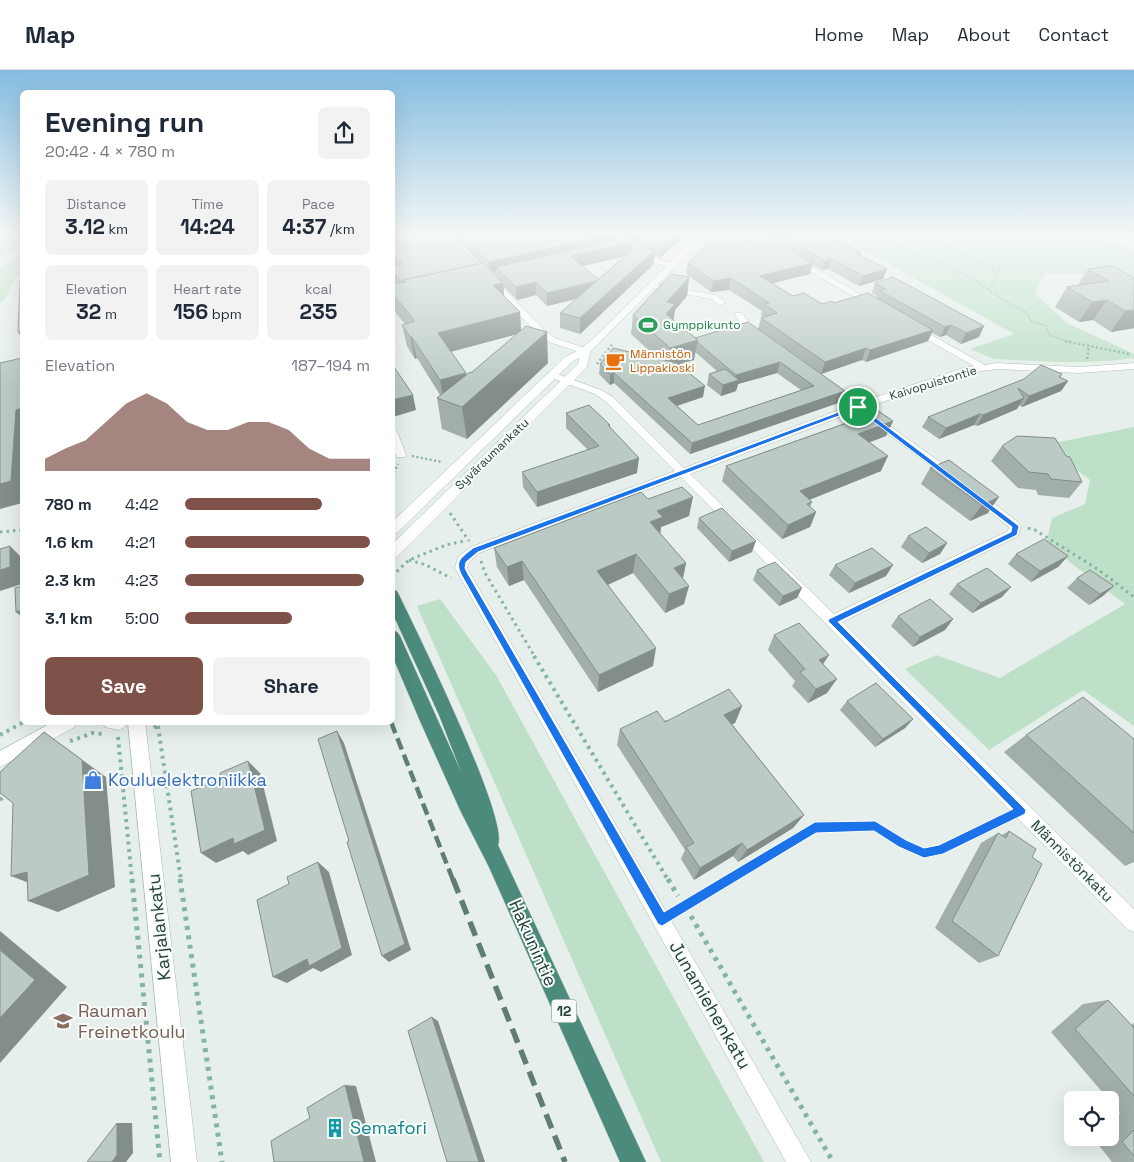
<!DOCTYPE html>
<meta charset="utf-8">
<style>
:root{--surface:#fff;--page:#f2f2f3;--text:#1f2937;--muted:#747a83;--line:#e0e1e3;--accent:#7f5249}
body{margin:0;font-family:"Space Grotesk",sans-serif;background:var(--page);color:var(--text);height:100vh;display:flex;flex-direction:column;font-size:19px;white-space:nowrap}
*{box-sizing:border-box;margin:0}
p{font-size:16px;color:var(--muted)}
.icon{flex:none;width:28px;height:28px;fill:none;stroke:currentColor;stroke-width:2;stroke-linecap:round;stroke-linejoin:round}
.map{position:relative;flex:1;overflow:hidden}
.side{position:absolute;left:20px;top:20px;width:375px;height:635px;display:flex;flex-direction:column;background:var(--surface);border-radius:8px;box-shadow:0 5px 20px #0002}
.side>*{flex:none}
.buttons{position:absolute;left:1064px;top:1021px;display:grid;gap:10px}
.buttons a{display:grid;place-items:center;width:55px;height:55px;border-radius:8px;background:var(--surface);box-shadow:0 5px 20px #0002;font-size:25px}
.pin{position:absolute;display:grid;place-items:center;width:42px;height:42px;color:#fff;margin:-21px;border:2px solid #fff;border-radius:50%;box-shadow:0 1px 5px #0007}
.round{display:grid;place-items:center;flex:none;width:52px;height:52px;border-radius:8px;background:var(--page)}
.overview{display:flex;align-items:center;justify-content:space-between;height:85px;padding:0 25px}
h1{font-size:28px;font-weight:800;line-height:38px}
.metrics{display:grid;grid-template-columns:repeat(3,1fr);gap:8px;height:85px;padding:5px 25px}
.metrics div{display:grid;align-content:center;border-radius:8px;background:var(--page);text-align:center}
.metrics b{font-size:21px;font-weight:800}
.metrics small{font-size:14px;font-weight:400}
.metrics p{font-size:14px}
.chart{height:140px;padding:10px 25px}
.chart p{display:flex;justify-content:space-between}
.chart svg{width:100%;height:90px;margin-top:5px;fill:var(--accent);opacity:.7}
.primary-button{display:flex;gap:10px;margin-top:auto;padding:10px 25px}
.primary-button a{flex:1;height:58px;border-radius:8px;background:var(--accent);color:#fff;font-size:20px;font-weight:800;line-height:58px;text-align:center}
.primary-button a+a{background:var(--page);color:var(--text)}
ul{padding:0 25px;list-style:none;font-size:16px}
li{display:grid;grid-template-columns:80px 60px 1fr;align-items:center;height:38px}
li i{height:12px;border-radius:6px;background:var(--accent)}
header{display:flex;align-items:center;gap:30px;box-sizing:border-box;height:70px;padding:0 25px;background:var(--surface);border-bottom:1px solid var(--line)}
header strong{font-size:24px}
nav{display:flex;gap:28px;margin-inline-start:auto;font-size:18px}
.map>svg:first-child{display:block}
</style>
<header>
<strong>Map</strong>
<nav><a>Home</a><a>Map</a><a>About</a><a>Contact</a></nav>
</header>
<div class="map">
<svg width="1134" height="1092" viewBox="0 0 1134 1092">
<rect width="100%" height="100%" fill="#e6efeb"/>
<g fill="#bfe0c8">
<path d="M0,163H22V181L0,186Z"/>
<path d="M833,163H1087L1134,182V226L1113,221L1084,204L1045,203L1035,224L1067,253L1134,284V288C1088,295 1041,291 994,289L970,279L1014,264Z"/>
<path d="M22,186V206L15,208L4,231L0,233V200L6,194Z"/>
<path d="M1134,357V656L1083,620L989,680L905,599L936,585L1000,608L1125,534L1046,474L1052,448L1085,434L1090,410L1044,375Z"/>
<path d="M440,529L496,605L764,1092H661L417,536Z"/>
</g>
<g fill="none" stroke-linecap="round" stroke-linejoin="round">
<g stroke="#a8b8b2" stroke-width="1">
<path id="service" d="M815,753L818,754L819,757L818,760L665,853L662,855L659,853L657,850L659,847Z"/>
</g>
<g stroke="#a8b8b2" stroke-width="1">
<g id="minor">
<path d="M605,163H613L647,186L676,195L672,197L641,190Z"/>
<path d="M743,163H752L879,235L872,237Z"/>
<path d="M490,211H496L544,260L555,268L588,279V283H582L549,272L538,264L490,215Z"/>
<path d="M649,213L716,225L726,233L719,235L711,229L649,217Z"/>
<path d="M736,243H742L752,257L760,263V267C748,268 741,254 735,245Z"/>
<path d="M915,256L985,295L997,293L1079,297L1134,293V299L1079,303L997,299L967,303L865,338L955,403L957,406L955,409L951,410L856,341L690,404L834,544L1008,461L1009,457L974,430L972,427L974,424H982L1019,453L1021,456L1018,466L842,552L1134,839V862L1127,859L681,407L479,483L469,492L467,498L811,1092H786L455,498L458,487L471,477L675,401L605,331L595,324L549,307V303H555L601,320L613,327L684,398L850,336L824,317V313H830L858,333L963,298L974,296L912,261V257Z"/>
<path d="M392,358L397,361L406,385L405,387H397C392,378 392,369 392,358Z"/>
<path d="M53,652H77L75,657L0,697V681Z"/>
</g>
</g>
<g stroke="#a4bbb3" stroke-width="1">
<g id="secondary">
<path d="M700,163H708L590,282L587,297L397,487L392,488V474L578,294L579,288L573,291L397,463L392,465V452L565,287L581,279L594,268Z"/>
<path d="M1095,163H1105L1134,174V179Z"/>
<path d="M103,652H127L125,657L119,660L105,657Z"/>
<path d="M128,652H145L197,1092H171Z"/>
</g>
</g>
<g stroke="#c2cac8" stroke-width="1">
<path id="trunk" d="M392,520L397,521L399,525C416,560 509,748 498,775L646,1092H620L489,797L461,742L420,651L392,585V560L397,562L400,566L462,704L439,645L392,542Z"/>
</g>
<g stroke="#86b3a5" stroke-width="2" stroke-dasharray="1 2" stroke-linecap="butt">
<path d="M880,163L900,176L966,205L1008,233L1027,243L1031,251L1046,256L1049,265L1071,273"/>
<path d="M921,163L962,182L998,204"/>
<path d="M984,163C997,172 1004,191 997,206C995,211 991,215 989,220"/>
<path d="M0,167L6,163"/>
</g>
<g stroke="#86b3a5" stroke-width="2.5" stroke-dasharray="2 2.5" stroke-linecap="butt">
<path d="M1065,271L1129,284"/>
<path d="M1087,289L1089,275"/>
<path d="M597,294L613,273"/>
<path d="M412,386L442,392"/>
<path d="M392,407L398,394"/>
</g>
<g stroke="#86b3a5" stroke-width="3" stroke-dasharray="2.5 4" stroke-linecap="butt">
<path d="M450,443L469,471"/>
<path d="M1028,458L1035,460L1099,500L1134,527"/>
<path d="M0,462L22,460"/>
<path d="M409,490L426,495L451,508"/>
<path d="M481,491L485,503L535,587"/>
<path d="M392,506L409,490L446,475L464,471"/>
</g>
<g stroke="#86b3a5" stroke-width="4" stroke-dasharray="3 4.5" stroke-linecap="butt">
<path d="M534,586L668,810"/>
<path d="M158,656L181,810"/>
<path d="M154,658L162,652"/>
<path d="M0,665L24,652"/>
<path d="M118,667L132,810"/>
<path d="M70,671L93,663L102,664"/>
<path d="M0,730L7,723"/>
<path d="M826,757L875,756L903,774L924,783L939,781L1007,747"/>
</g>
<g stroke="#86b3a5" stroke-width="5" stroke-dasharray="4 5.5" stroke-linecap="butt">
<path d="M132,809L160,1092"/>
<path d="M180,809L222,1092"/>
<path d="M668,809L678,826"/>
<path d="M691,846L833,1092"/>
</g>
<use href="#service" fill="#fff" fill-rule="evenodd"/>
<use href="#minor" fill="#fff" fill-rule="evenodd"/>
<use href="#secondary" fill="#fff" fill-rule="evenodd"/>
<use href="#trunk" fill="#4c8a7c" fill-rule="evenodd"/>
<path stroke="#5f7d75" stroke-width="4.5" stroke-dasharray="12 5.5" stroke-linecap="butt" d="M391,652L453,810"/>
<path stroke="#5f7d75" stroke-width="5.5" stroke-dasharray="15 8" stroke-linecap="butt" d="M453,809L565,1092"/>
</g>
<g fill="#a1aea9" fill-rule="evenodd">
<path d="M392,163L477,194H480L449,163H539L549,171L573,166L569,163H687L660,188L654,186L653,195L580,264L560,258V243L576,229L547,236L536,225L517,230L504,217V226L520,242L521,260L548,293L467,369L442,359L437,328L440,325L417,288L415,289L407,276L402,255L405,254L392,238V214H396L392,208V196H396L392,192ZM617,164L624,168L617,170ZM632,174L636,176L631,181ZM625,186L598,209L582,196ZM517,264L471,303L466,305V303L451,282Z"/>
<path d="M758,163H826L861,182L860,186L887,199L883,209L859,216L828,199L822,200L812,195L810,204L772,213L793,226L822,234L877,228V226L872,223L875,213L979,267L961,274L946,265L940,267L932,263L928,271L866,292L862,290L821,304L841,332L690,384L614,313L610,315L599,304L600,294L657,288L631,264L633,245L689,207L687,226L675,240L673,250L695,268L813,298L758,259L761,248L763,247L761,245L762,241L729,220L711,222L686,204L688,193L781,176ZM695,282L717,301L709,304L707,315L721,326L736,321L738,314L777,303L801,320L698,355L677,336L703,327L679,294L694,290Z"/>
<path d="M1112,196L1134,258L1111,262L1093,250L1079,252L1055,237L1067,217L1078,215L1088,199Z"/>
<path d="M1062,304L1060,307L1068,311L1061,321L1022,337L1019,335L1017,339L977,356L974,355L939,369L922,357L928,347Z"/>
<path d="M566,343L610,355V357L637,403L537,437L523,417L522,402L588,380L566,358Z"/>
<path d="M855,347L893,351L886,366L869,372L881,401L809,430L812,432L810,437L816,442L810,457L782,469L722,411L726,396L854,350Z"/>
<path d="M1002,376L1082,412L1069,428L1038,425L1036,420L1018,418L991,391Z"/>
<path d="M949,390L988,443L970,451L921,414L930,398Z"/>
<path d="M648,429L689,446L661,457L660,464L686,493L683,508L684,534L665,543L633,503L608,515L653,596L598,622L524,510L509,516L497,497L494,478Z"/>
<path d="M699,448L752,482L729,492L697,458Z"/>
<path d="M908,466L947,473L940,484L922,493L901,477Z"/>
<path d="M1016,484L1068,486L1058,497L1031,512L1008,494Z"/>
<path d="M835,495L886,506L849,523L829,505Z"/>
<path d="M757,500L797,528L779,536L753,510Z"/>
<path d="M1090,500L1103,526L1089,535L1067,518L1077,508Z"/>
<path d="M957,514L1002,527L972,543L949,524Z"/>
<path d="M898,546L953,549L945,560L913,577L891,556Z"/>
<path d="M774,565L823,594L827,623L808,633L792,616L795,611L768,580Z"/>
<path d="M847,631L913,649L905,658L875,677L840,640Z"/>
<path d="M742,636L735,653L732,654L804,745L793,758L738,792L733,786L694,810L681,789L685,780L617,675L620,659Z"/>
<path d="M1026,665L1134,669V792L1125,796L1004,682Z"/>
<path d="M1009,761L1032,787L998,886L979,893L935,858L981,773L998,763L1002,765Z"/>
<path d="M1108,930L1131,955L1134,953V1092H1112L1094,1069L1095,1068H1110V1053L1120,1043L1110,1031V1030H1109L1051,962L1083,934Z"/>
</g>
<g fill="#838d89">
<path d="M617,163V174L496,197V201L490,203L489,192Z"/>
<path d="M677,163H687L660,188L661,177Z"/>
<path d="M632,172L631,185L570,199V186Z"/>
<path d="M655,180L653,195L580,264V248Z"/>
<path d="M831,189L828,199L822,200L825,191Z"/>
<path d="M813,193L810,204L758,217L760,206Z"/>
<path d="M887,199L883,209L859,216L863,206Z"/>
<path d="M689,207L687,226L675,240L673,253L664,264L667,232Z"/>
<path d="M731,208L729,220L711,222L713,211Z"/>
<path d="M599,210V223L547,236V223Z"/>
<path d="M536,212V225L517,230L516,217Z"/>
<path d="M503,213L505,233L493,215Z"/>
<path d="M1107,230L1093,250L1079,252L1092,232Z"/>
<path d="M1134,235V258L1111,262L1125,241Z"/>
<path d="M520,242L521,263L441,284L438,263Z"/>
<path d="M951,255L946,265L940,267L945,257Z"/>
<path d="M984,256L979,267L961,274L966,263Z"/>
<path d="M933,260L928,271L866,292L870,280Z"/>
<path d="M22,261V268L18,262Z"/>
<path d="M547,262L548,293L467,369L462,337Z"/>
<path d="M410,267H412L417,288L415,289Z"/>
<path d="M698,270L694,290L667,298L670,278Z"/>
<path d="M866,278L862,290L821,304L825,292Z"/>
<path d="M780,292L777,303L738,314L736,321L721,326L723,315L735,311L736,305Z"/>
<path d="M466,303L469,325L444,331L440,310Z"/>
<path d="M614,303V313L610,315V304Z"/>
<path d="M1062,304L1055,315L1068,311L1061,321L1022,337L1029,326Z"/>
<path d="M705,316L703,327L667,339L668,328Z"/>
<path d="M845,321L841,332L690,384L692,373Z"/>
<path d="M413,325L416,340L393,347L392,330Z"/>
<path d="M1024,328L1017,339L977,356L983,345Z"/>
<path d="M22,338V433L0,439V414L16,340Z"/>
<path d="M980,344L974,355L939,369L946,358Z"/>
<path d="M893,351L886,366L852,379L858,364Z"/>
<path d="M888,386L881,401L794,436L800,421Z"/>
<path d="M639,388L637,403L537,437V422Z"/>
<path d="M693,427L689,446L661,457L660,466L650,452L657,441Z"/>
<path d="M999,427L988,443L970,451L982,435Z"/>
<path d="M816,442L810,457L782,469L788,455Z"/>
<path d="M756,471L752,482L729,492L732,481Z"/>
<path d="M947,473L940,484L922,493L929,483Z"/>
<path d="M10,476L22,488V514L0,521V500Z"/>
<path d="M636,484L633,503L596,520L597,501Z"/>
<path d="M1068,486L1058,497L1031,512L1040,501Z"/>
<path d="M522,491L524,510L509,516L507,497Z"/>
<path d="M686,493L682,512L674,498Z"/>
<path d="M893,495L886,506L849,523L855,513Z"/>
<path d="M689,516L684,534L665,543L669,524Z"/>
<path d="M1114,516L1103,526L1089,535L1100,524Z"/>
<path d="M1011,517L1002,527L972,543L981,533Z"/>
<path d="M802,518L797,528L779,536L783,526Z"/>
<path d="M22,540V547L16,542Z"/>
<path d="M953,549L945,560L913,577L920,567Z"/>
<path d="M656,578L653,596L598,622L599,605Z"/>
<path d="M829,585L820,599L819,590Z"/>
<path d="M837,609L827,623L808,633L816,619Z"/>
<path d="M742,636L735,653L718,661L724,645Z"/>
<path d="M913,649L905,658L875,677L883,669Z"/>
<path d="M337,661L344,673L411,880L389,892L382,886Z"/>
<path d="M44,662L106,707L115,817L58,842L28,831Z"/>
<path d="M248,691L260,703L277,771L248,785L243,781L216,793L201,783Z"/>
<path d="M804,745L793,758L738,792L747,780Z"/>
<path d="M742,773L733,786L694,810L700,798Z"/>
<path d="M318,792L329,802L352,885L321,902L313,898L287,913L273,907Z"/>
<path d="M27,802L42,818L11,806Z"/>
<path d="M0,861L67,917L0,993Z"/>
<path d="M432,947L438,951L485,1092H479Z"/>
<path d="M345,1015L356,1016L376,1092H364Z"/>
<path d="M117,1053H132L133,1083L126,1092H112Z"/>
</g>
<g fill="#bbcac4" stroke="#838d89">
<path d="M392,163H446L477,194L404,210V211H400L392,201V196L402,194L392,183Z"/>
<path d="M459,163H539L549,171L584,163H583H617L489,192Z"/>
<path d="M633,163H677L661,177L649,173Z"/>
<path d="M777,163H825L861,182L856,183L887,199L863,206L831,189L825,191Z"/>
<path d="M716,164L785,177L813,193L760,206L793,226L804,223L822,234L832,231L834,233L868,223L933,260L870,280L866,278L825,292L761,248L777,243L764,234L769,233L731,208L713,211L688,193Z"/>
<path d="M626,168L632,172L570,186L598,209L597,211L547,223L536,212L516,217L496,197Z"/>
<path d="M638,175L655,180L580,248L560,243Z"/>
<path d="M483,193L503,213L493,215L520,242L438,263L466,303L440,310L412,267H410L402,255L415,251L392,223V214L405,212L404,210Z"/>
<path d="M1112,196L1134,208V240L1125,241L1107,230L1092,232L1067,217L1109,211L1088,199Z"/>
<path d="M671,204L689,207L667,232L675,234L666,244L698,270L670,278L633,245Z"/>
<path d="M893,207L984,256L966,263L951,255L945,257L880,221L886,219L875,213Z"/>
<path d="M22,209V261L18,262L20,210Z"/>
<path d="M748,252L845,321L692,373L614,303L610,304L600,294L613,278L677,293L705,316L668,328L698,355L814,316L780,292L736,305L697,272L698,270L695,268Z"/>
<path d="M526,256L547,262L462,337L437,328L470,302L471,303Z"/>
<path d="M22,288V338L16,340L11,411L0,414V293Z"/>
<path d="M392,294L413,325L392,330Z"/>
<path d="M1041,295L1062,304L1059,307L1068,311L1029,326L1018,318L1024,328L983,345L980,344L946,358L928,347L1024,309Z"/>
<path d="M725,299L739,310L723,315L709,304Z"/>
<path d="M589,335L610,355H608L639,388L537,422L522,402L599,376L566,343Z"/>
<path d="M877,340L893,351L858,364L888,386L800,421L812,432L807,434L816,442L788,455L726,396L858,349L855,347Z"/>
<path d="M1017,366L1055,368L1066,386L1070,387L1082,412L1051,409L1048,404L1029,402L1002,376Z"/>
<path d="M949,390L999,427L982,435L930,398Z"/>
<path d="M682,417L693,427L657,441L663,447L650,452L686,493L674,498L689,516L669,524L636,484L597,501L656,578L599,605L522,491L507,497L494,478L641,422L648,429Z"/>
<path d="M722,438L756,471L732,481L699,448Z"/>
<path d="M926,457L947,473L929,483L908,466Z"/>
<path d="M1044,469L1068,486L1040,501L1016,484Z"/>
<path d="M10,476V497L0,500V479Z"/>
<path d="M872,478L893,495L855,513L835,495Z"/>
<path d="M775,492L802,518L783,526L757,500Z"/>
<path d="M987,498L1011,517L981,533L957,514Z"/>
<path d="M1090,500L1114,516L1100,524L1077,508Z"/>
<path d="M22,516V540L16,542L15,518Z"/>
<path d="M930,529L953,549L920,567L898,546Z"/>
<path d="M799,553L829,585L819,590L837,609L816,619L800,602L805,599L774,565Z"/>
<path d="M876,613L913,649L883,669L847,631Z"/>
<path d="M729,619L742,636L724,645L804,745L747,780L742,773L700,798L686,777L694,773L620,659L657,641L665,652Z"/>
<path d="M1083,627L1134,669V763L1026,665Z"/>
<path d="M337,661L405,874L382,886L347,772L349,771L318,669Z"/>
<path d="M44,662L82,690L89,805L28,831L27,802L11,806L13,733L0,723V702Z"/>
<path d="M248,691L265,760L234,774L233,768L201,783L191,721L221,709L220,703Z"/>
<path d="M1009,761L1036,779L1032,787L1042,794L998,886L952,851L998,763L1006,768Z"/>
<path d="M318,792L342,878L309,896L307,889L273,907L257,830L289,814L287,807Z"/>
<path d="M0,880L35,910L0,948Z"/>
<path d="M1108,930L1134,958V1026L1075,959Z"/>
<path d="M432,947L479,1092H447L408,961Z"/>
<path d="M345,1015L364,1092H274L271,1071L310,1048L307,1038Z"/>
<path d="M117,1053V1085L112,1092H87Z"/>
<path d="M1134,1060V1086L1122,1072Z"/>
</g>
<linearGradient id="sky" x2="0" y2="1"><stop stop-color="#84bce0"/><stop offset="0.52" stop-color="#f4f8f6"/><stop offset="1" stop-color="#f4f8f6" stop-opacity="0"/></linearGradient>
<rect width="1134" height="316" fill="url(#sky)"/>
<path fill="#1a73e8" stroke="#fff" fill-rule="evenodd" d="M855,336H860L1019,456L1017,465L838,552L1026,740L1025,744L943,784L924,788L899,777L874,761L816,763L662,856L658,854L462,506C454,491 461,488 473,478ZM857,339L1012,457L1011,462L829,549L828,551L1013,739L939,775L924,778L906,770L875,751L815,752L664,842L468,504L465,498L466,492L478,482Z"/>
<defs>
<g id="stadium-bare" transform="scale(1.5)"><path d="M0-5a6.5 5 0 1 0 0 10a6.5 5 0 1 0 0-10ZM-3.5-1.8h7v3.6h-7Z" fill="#2e9e5b" stroke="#f7fbf9" stroke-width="2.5" paint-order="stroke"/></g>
<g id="cafe-bare" transform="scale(1.5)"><path d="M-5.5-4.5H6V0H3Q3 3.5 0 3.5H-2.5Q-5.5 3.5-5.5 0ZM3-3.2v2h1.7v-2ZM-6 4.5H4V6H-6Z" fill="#e8710a" stroke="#f7fbf9" stroke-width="2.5" paint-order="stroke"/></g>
<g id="shop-bare" transform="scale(1.5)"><path d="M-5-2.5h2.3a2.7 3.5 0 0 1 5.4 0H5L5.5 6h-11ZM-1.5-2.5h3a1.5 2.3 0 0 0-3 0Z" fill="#3f7fe0" stroke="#f7fbf9" stroke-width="2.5" paint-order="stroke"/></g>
<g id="school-bare" transform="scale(1.5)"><path d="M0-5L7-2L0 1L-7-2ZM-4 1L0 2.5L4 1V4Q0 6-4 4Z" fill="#8d6e63" stroke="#f7fbf9" stroke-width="2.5" paint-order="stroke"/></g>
<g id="building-bare" transform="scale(1.5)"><path d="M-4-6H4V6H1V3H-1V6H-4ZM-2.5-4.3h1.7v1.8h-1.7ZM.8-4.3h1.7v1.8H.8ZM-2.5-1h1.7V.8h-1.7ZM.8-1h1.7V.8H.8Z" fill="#0f9aa8" stroke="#f7fbf9" stroke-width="2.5" paint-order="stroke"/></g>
</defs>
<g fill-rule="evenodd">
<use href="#stadium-bare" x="648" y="255"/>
<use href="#cafe-bare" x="615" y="291"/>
<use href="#shop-bare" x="93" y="710"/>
<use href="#school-bare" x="63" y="951"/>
<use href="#building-bare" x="335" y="1058"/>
</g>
<g text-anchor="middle" stroke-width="4" stroke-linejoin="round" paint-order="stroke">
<g font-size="12" fill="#27864d" stroke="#f7fbf9" text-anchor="start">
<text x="663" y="259">Gymppikunto</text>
</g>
<g font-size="12" fill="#c56008" stroke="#f7fbf9" text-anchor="start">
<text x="630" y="288">Männistön<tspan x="630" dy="14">Lippakioski</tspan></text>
</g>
<g font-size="12" fill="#24423a" stroke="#f7fbf9">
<text transform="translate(933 313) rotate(-17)" y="4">Kaivopuistontie</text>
<text transform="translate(492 384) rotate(-44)" y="4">Syväraumankatu</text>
</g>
<rect fill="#f7fbf9" stroke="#637a73" stroke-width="1" x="551.5" y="929.5" width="25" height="23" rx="4"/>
<g font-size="14" font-weight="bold" fill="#24423a">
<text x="564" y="946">12</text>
</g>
<g font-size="15" fill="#24423a" stroke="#f7fbf9">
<text transform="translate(1072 791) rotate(45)" y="5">Männistönkatu</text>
</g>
<g font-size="18" fill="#366cbe" stroke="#f7fbf9" text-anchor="start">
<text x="108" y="716">Kouluelektroniikka</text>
</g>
<g font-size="18" fill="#24423a" stroke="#f7fbf9">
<text transform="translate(159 857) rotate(-96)" y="6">Karjalankatu</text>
<text transform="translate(533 873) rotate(66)" y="6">Hakunintie</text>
<text transform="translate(710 935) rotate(60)" y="6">Junamiehenkatu</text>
</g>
<g font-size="18" fill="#785e54" stroke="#f7fbf9" text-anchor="start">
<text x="78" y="947">Rauman<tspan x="78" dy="21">Freinetkoulu</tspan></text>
</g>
<g font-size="18" fill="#0d838f" stroke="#f7fbf9" text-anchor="start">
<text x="350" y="1064">Semafori</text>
</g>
</g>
</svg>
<div class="buttons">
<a><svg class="icon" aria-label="locate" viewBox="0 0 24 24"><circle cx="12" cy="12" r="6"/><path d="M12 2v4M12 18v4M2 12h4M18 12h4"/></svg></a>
</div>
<div class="pin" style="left:858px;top:337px;background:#1e9e55"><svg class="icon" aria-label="arrive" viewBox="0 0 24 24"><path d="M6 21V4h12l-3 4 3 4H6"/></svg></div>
<section class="side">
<div class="overview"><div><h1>Evening run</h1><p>20:42 · 4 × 780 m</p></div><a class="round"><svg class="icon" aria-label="share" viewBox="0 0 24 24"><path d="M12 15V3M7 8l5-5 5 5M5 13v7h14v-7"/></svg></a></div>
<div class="metrics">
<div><p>Distance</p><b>3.12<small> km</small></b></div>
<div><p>Time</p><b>14:24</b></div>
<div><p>Pace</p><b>4:37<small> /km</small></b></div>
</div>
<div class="metrics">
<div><p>Elevation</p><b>32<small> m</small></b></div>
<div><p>Heart rate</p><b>156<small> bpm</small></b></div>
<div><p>kcal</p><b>235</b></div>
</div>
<div class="chart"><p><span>Elevation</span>187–194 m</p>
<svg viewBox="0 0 160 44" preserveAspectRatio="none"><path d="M0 44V38L10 33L20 29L30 20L40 11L50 6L60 11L70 20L80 24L90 24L100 20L110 20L120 24L130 33L140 38L150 38L160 38V44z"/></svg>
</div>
<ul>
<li><b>780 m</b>4:42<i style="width:74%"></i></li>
<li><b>1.6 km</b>4:21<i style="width:100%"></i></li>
<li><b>2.3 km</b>4:23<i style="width:97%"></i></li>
<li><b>3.1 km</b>5:00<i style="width:58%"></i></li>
</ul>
<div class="primary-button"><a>Save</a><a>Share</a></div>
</section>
</div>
